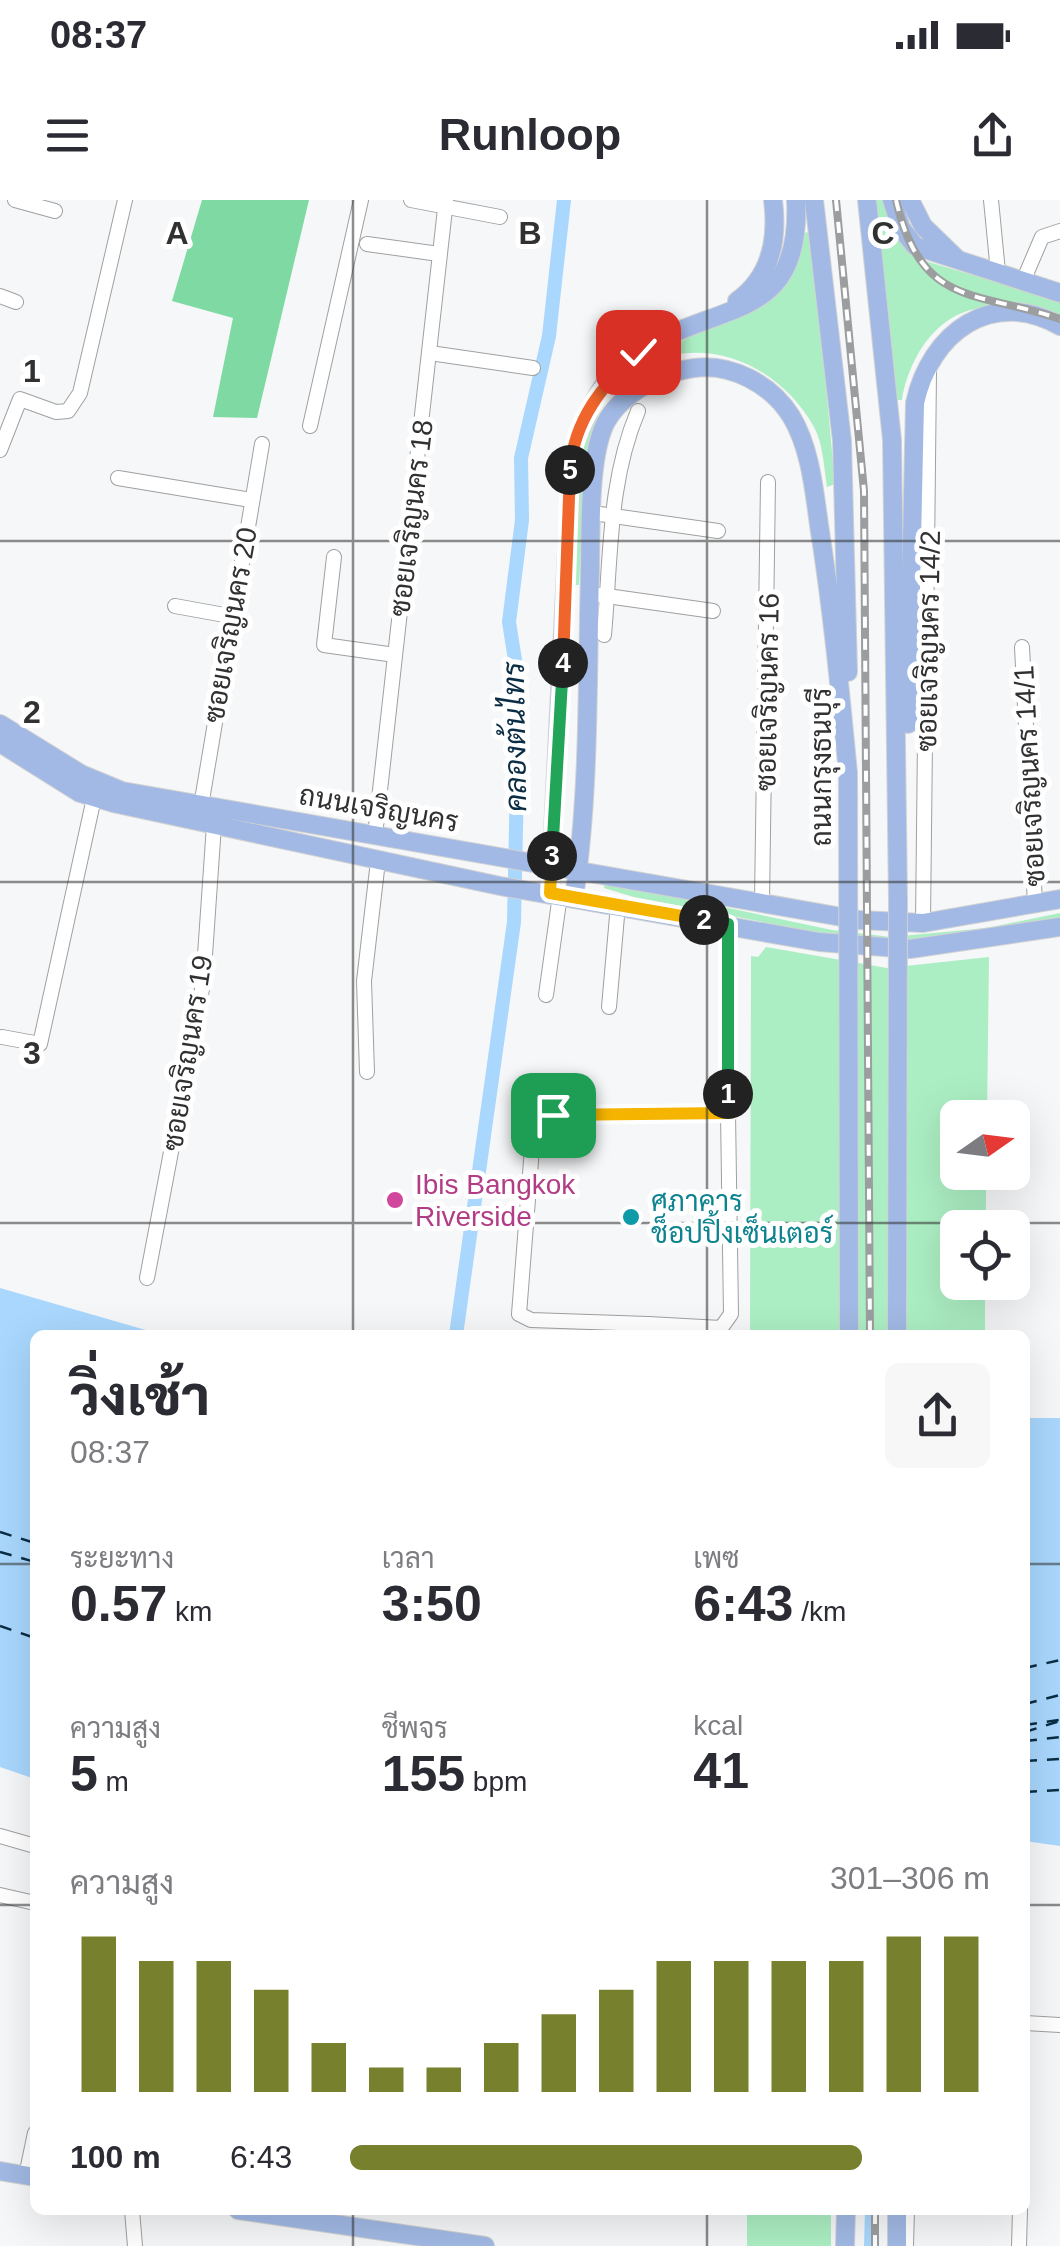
<!DOCTYPE html>
<html lang="th">
<meta charset="utf-8">
<style>
:root{--surface:#fff;--page:#f7f7f7;--text:#2b2b33;--muted:#7c7c81;--accent:#77802c}
body{margin:0;font-family:Helvetica,Sarabun,sans-serif;background:var(--page);color:var(--text);height:100vh;display:flex;flex-direction:column;font-size:38px;white-space:nowrap}
*{box-sizing:border-box;margin:0}
p{font-size:32px;color:var(--muted)}
.icon{flex:none;width:55px;height:55px;fill:none;stroke:currentColor;stroke-width:2;stroke-linecap:round;stroke-linejoin:round}
.map{position:relative;flex:1;overflow:hidden}
.drawer{position:absolute;left:30px;top:1130px;width:1000px;height:885px;display:flex;flex-direction:column;background:var(--surface);border-radius:15px;box-shadow:0 10px 40px #0002}
.drawer>*{flex:none}
.needle{width:65px;rotate:76deg}
.buttons{position:absolute;left:940px;top:900px;display:grid;gap:20px}
.buttons a{display:grid;place-items:center;width:90px;height:90px;border-radius:15px;background:var(--surface);box-shadow:0 10px 40px #0002;font-size:50px}
.pin{position:absolute;display:grid;place-items:center;width:85px;height:85px;color:#fff;margin:-42px;border-radius:20px;box-shadow:0 5px 15px #0006}
.km{position:absolute;width:50px;height:50px;margin:-25px;border-radius:50%;background:#222;color:#fff;font-size:28px;line-height:50px;text-align:center}
.round{display:grid;place-items:center;flex:none;width:105px;height:105px;border-radius:15px;background:var(--page)}
.head{display:flex;align-items:center;justify-content:space-between;height:170px;padding:0 40px}
h1{font-size:55px;font-weight:800;line-height:75px}
.figures{display:grid;grid-template-columns:repeat(3,1fr);gap:15px;height:170px;padding:10px 40px}
.figures div{display:grid;align-content:center}
.figures b{font-size:50px;font-weight:800}
.figures small{font-size:28px;font-weight:400}
.figures p{font-size:28px}
.chart{height:280px;padding:20px 40px}
.chart p{display:flex;justify-content:space-between}
.chart svg{width:100%;height:180px;margin-top:10px;stroke:var(--accent);stroke-width:6}
ul{padding:0 40px;list-style:none;font-size:32px}
li{display:grid;grid-template-columns:160px 120px 1fr;align-items:center;height:75px}
li i{height:25px;border-radius:12px;background:var(--accent)}
.status{display:flex;justify-content:space-between;align-items:center;height:70px;padding:0 50px;background:var(--surface);direction:ltr}
.status svg{height:28px;fill:currentColor}
header{display:flex;justify-content:space-between;align-items:center;height:130px;padding:0 40px;background:var(--surface);font-size:45px;font-weight:800}
.map>svg:first-child{display:block}
</style>
<div class="status"><b>08:37</b><svg viewBox="0 0 49 12"><path d="M0 12V9h3v3zM5 12V6h3v6zM10 12V3h3v9zM15 12V0h3v12zM26 1h20v11H26zM47 4h2v5h-2z"/></svg></div>
<header><svg class="icon" aria-label="menu" viewBox="0 0 24 24"><path d="M4 6h16M4 12h16M4 18h16"/></svg>Runloop<svg class="icon" aria-label="share" viewBox="0 0 24 24"><path d="M12 15V3M7 8l5-5 5 5M5 13v7h14v-7"/></svg></header>
<div class="map">
<svg width="1060" height="2046" viewBox="0 0 1060 2046">
<rect width="100%" height="100%" fill="#f6f7f8"/>
<g fill="#aceec3">
<path d="M872,0H888L899,37L915,58L1060,101V121C1040,117 1019,110 999,108C944,102 910,152 902,200H897Z"/>
<path d="M807,32L812,34L835,284L827,287C824,268 823,243 814,227C769,145 655,119 601,210C578,249 583,338 579,385H574L581,244L591,212L639,163L754,104L801,35Z"/>
<path d="M605,682L832,730L891,737L986,728L1060,713V721L906,742L839,737L634,697L604,688Z"/>
<path d="M766,747L887,768L989,757L987,917L958,918V972L986,973V1027L958,1028V1082L985,1083V1135H750L751,756L758,757Z"/>
<rect x="747" y="2010" width="84" height="36"/>
</g>
<path fill="#7edaa2" d="M202,0H309L257,218L213,217L233,118L172,101Z"/>
<g fill="#a9d7fd">
<path d="M0,1088L163,1135H35V1579L0,1567Z"/>
<path d="M1025,1218H1060V1646L1025,1641Z"/>
</g>
<g fill="none" stroke-linecap="round" stroke-linejoin="round">
<g stroke="#a9d7fd" stroke-width="14">
<path d="M456,1135L514,722L519,485L509,422L522,320L521,258L549,136L564,0"/>
<path d="M871,2046L872,2010"/>
</g>
<g stroke="#0a2d45" stroke-width="2.5" stroke-dasharray="12 10" stroke-linecap="butt">
<path d="M0,1332L35,1343"/>
<path d="M0,1352L35,1362"/>
<path d="M0,1426L35,1438"/>
<path d="M1025,1468L1060,1460"/>
<path d="M1025,1504L1060,1495"/>
<path d="M1025,1525L1059,1520"/>
<path d="M1025,1532L1060,1521"/>
<path d="M1025,1541L1060,1537"/>
<path d="M1025,1561L1060,1559"/>
<path d="M1025,1592L1060,1590"/>
</g>
<g stroke="#9fa0a1" stroke-width="16">
<g id="minor">
<path d="M15,0L55,11"/>
<path d="M411,0L500,17"/>
<path d="M991,0L998,72"/>
<path d="M367,44L439,54"/>
<path d="M1024,79L1042,37L1060,31"/>
<path d="M0,96L16,102"/>
<path d="M430,153L533,168"/>
<path d="M310,226L361,0"/>
<path d="M0,250L20,199L56,212L68,211L80,193L125,0"/>
<path d="M118,278L251,300"/>
<path d="M593,313L718,331"/>
<path d="M334,357L324,445L395,455"/>
<path d="M600,395L713,411"/>
<path d="M175,406L230,416"/>
<path d="M604,435C611,358 608,282 638,211"/>
<path d="M1022,447L1035,704"/>
<path d="M201,606L262,244"/>
<path d="M375,635L446,0"/>
<path d="M762,702L768,282"/>
<path d="M923,723L929,171"/>
<path d="M546,795L560,695"/>
<path d="M609,807L618,705"/>
<path d="M2,837L40,844L94,598"/>
<path d="M367,872L364,781L378,661"/>
<path d="M147,1078L203,784L214,625"/>
<path d="M648,1124L531,1120L519,1114L534,923L544,915L728,913V724"/>
<path d="M646,1135L648,1124L721,1128L731,1114L728,913"/>
<path d="M0,1636L35,1646"/>
<path d="M0,1695L35,1703"/>
<path d="M1025,1823L1060,1825"/>
<path d="M26,1976L35,1933"/>
<path d="M132,2010L135,2046"/>
<path d="M906,2046L907,2010"/>
<path d="M1019,2046L1020,2010"/>
</g>
</g>
<g stroke="#d2d2d2" stroke-width="20">
<g id="major">
<path d="M814,0L842,241L848,472"/>
<path d="M867,0L892,240L898,701"/>
<path d="M892,0L901,28L915,46L1060,93"/>
<path d="M910,0L923,26L957,59"/>
<path d="M737,101C771,77 778,39 773,0"/>
<path d="M0,524L81,574L122,591L859,720L923,723L1060,699"/>
<path d="M908,524L915,203C930,133 992,87 1060,126"/>
<path d="M0,543L80,593L113,603L500,686L819,742L910,749L1060,727"/>
<path d="M550,693L572,251C586,212 604,173 641,150C721,100 802,122 796,0"/>
<path d="M574,697C590,591 587,479 590,372C591,333 588,257 606,222C622,193 662,172 694,168C731,163 771,184 791,216C810,247 814,289 819,325C832,407 840,490 848,573"/>
<path d="M0,1971L35,1977"/>
<path d="M238,2010L485,2046"/>
<path d="M845,2046L846,2010"/>
<path d="M897,2046V2010"/>
</g>
</g>
<use href="#minor" stroke="#fff" stroke-width="14"/>
<use href="#major" stroke="#a1b9e4" stroke-width="18"/>
<g stroke="#9c9d9e" stroke-width="8">
<g id="rail">
<path d="M836,0L864,291L870,1135"/>
<path d="M896,0C921,108 975,90 1060,119"/>
<path d="M875,2046V2010"/>
</g>
</g>
<use href="#rail" stroke="#fff" stroke-width="4" stroke-dasharray="11" stroke-linecap="butt"/>
<g stroke="#d2d2d2" stroke-width="20" stroke-linecap="butt">
<g id="major-bridge">
<path d="M848,573L849,1135"/>
<path d="M897,1135L898,701"/>
</g>
</g>
<use href="#major-bridge" stroke="#a1b9e4" stroke-width="18"/>
</g>
<g fill="none" stroke-linecap="round" stroke-linejoin="round">
<g stroke="#fff" stroke-width="20">
<path id="split-1" d="M553,915L728,913V894"/>
</g>
<g stroke="#fff" stroke-width="20">
<path id="split-2" d="M704,720L728,724V894"/>
</g>
<g stroke="#fff" stroke-width="20">
<path id="split-3" d="M552,656L550,693L704,720"/>
</g>
<g stroke="#fff" stroke-width="20">
<path id="split-4" d="M552,656L563,463"/>
</g>
<g stroke="#fff" stroke-width="20">
<path id="split-5" d="M563,463L570,270"/>
</g>
<g stroke="#fff" stroke-width="20">
<path id="split-6" d="M570,270C574,219 603,185 638,152"/>
</g>
<use href="#split-1" stroke="#f5b400" stroke-width="12"/>
<use href="#split-2" stroke="#22a559" stroke-width="12"/>
<use href="#split-3" stroke="#f5b400" stroke-width="12"/>
<use href="#split-4" stroke="#22a559" stroke-width="12"/>
<use href="#split-5" stroke="#f0652b" stroke-width="12"/>
<use href="#split-6" stroke="#f0652b" stroke-width="12"/>
</g>
<path fill="none" stroke="#313132" stroke-width="2.5" stroke-opacity="0.55" d="M353,0V1135M707,0V1135M0,341H1060M0,682H1060M0,1023H1060M0,1364H35M1025,1364H1060M0,1705H35M1025,1705H1060M353,2010V2046M707,2010V2046"/>
<circle fill="#d1479c" stroke="#fff" stroke-width="4" cx="395" cy="1000" r="10"/>
<circle fill="#0f9aa8" stroke="#fff" stroke-width="4" cx="631" cy="1017" r="10"/>
<g text-anchor="middle" stroke-width="10" stroke-linejoin="round" paint-order="stroke">
<g font-size="28" fill="#313132" stroke="#fff">
<text transform="translate(411 318) rotate(-83)" y="10">ซอยเจริญนคร 18</text>
<text transform="translate(230 425) rotate(-80)" y="10">ซอยเจริญนคร 20</text>
<text transform="translate(928 441) rotate(-89)" y="10">ซอยเจริญนคร 14/2</text>
<text transform="translate(767 492) rotate(-89)" y="10">ซอยเจริญนคร 16</text>
<text transform="translate(821 567) rotate(-90)" y="10">ถนนกรุงธนบุรี</text>
<text transform="translate(1029 576) rotate(-93)" y="10">ซอยเจริญนคร 14/1</text>
<text transform="translate(379 608) rotate(10)" y="10">ถนนเจริญนคร</text>
<text transform="translate(187 853) rotate(-81)" y="10">ซอยเจริญนคร 19</text>
</g>
<g font-size="28" fill="#b23c85" stroke="#fff" text-anchor="start">
<text x="415" y="994">Ibis Bangkok<tspan x="415" dy="32">Riverside</tspan></text>
</g>
<g font-size="28" fill="#0d838f" stroke="#fff" text-anchor="start">
<text x="651" y="1011">ศุภาคาร<tspan x="651" dy="32">ช็อปปิ้งเซ็นเตอร์</tspan></text>
</g>
<g font-size="30" font-style="italic" fill="#0a2d45" stroke="#fff">
<text transform="translate(515 537) rotate(-91)" y="10">คลองต้นไทร</text>
</g>
</g>
<g font-size="32" text-anchor="middle" font-weight="bold" fill="#313132" stroke="#fff" stroke-width="10" stroke-linejoin="round" paint-order="stroke">
<text x="177" y="44">A</text>
<text x="530" y="44">B</text>
<text x="883" y="44">C</text>
<text x="32" y="182">1</text>
<text x="32" y="523">2</text>
<text x="32" y="864">3</text>
</g>
</svg>
<div class="buttons">
<a><svg class="needle" viewBox="-14 -14 28 28"><path d="M0-13l5 13h-10z" fill="#e53935"/><path d="M0 13l5-13h-10z" fill="#7c7c81"/></svg></a>
<a><svg class="icon" aria-label="locate" viewBox="0 0 24 24"><circle cx="12" cy="12" r="6"/><path d="M12 2v4M12 18v4M2 12h4M18 12h4"/></svg></a>
</div>
<div class="pin" style="left:553px;top:915px;background:#1e9e55"><svg class="icon" aria-label="arrive" viewBox="0 0 24 24"><path d="M6 21V4h12l-3 4 3 4H6"/></svg></div>
<div class="pin" style="left:638px;top:152px;background:#d93025"><svg class="icon" aria-label="check" viewBox="0 0 24 24"><path d="M5 12l5 5 9-10"/></svg></div>
<b class="km" style="left:728px;top:894px">1</b>
<b class="km" style="left:704px;top:720px">2</b>
<b class="km" style="left:552px;top:656px">3</b>
<b class="km" style="left:563px;top:463px">4</b>
<b class="km" style="left:570px;top:270px">5</b>
<section class="drawer">
<div class="head"><div><h1>วิ่งเช้า</h1><p>08:37</p></div><a class="round"><svg class="icon" aria-label="share" viewBox="0 0 24 24"><path d="M12 15V3M7 8l5-5 5 5M5 13v7h14v-7"/></svg></a></div>
<div class="figures">
<div><p>ระยะทาง</p><b>0.57<small> km</small></b></div>
<div><p>เวลา</p><b>3:50</b></div>
<div><p>เพซ</p><b>6:43<small> /km</small></b></div>
</div>
<div class="figures">
<div><p>ความสูง</p><b>5<small> m</small></b></div>
<div><p>ชีพจร</p><b>155<small> bpm</small></b></div>
<div><p>kcal</p><b>41</b></div>
</div>
<div class="chart"><p><span>ความสูง</span>301–306 m</p>
<svg viewBox="0 0 160 44" preserveAspectRatio="none"><path d="M5 44V6M15 44V12M25 44V12M35 44V19M45 44V32M55 44V38M65 44V38M75 44V32M85 44V25M95 44V19M105 44V12M115 44V12M125 44V12M135 44V12M145 44V6M155 44V6"/></svg>
</div>
<ul>
<li><b>100 m</b>6:43<i style="width:80%"></i></li>
</ul>
</section>
</div>
